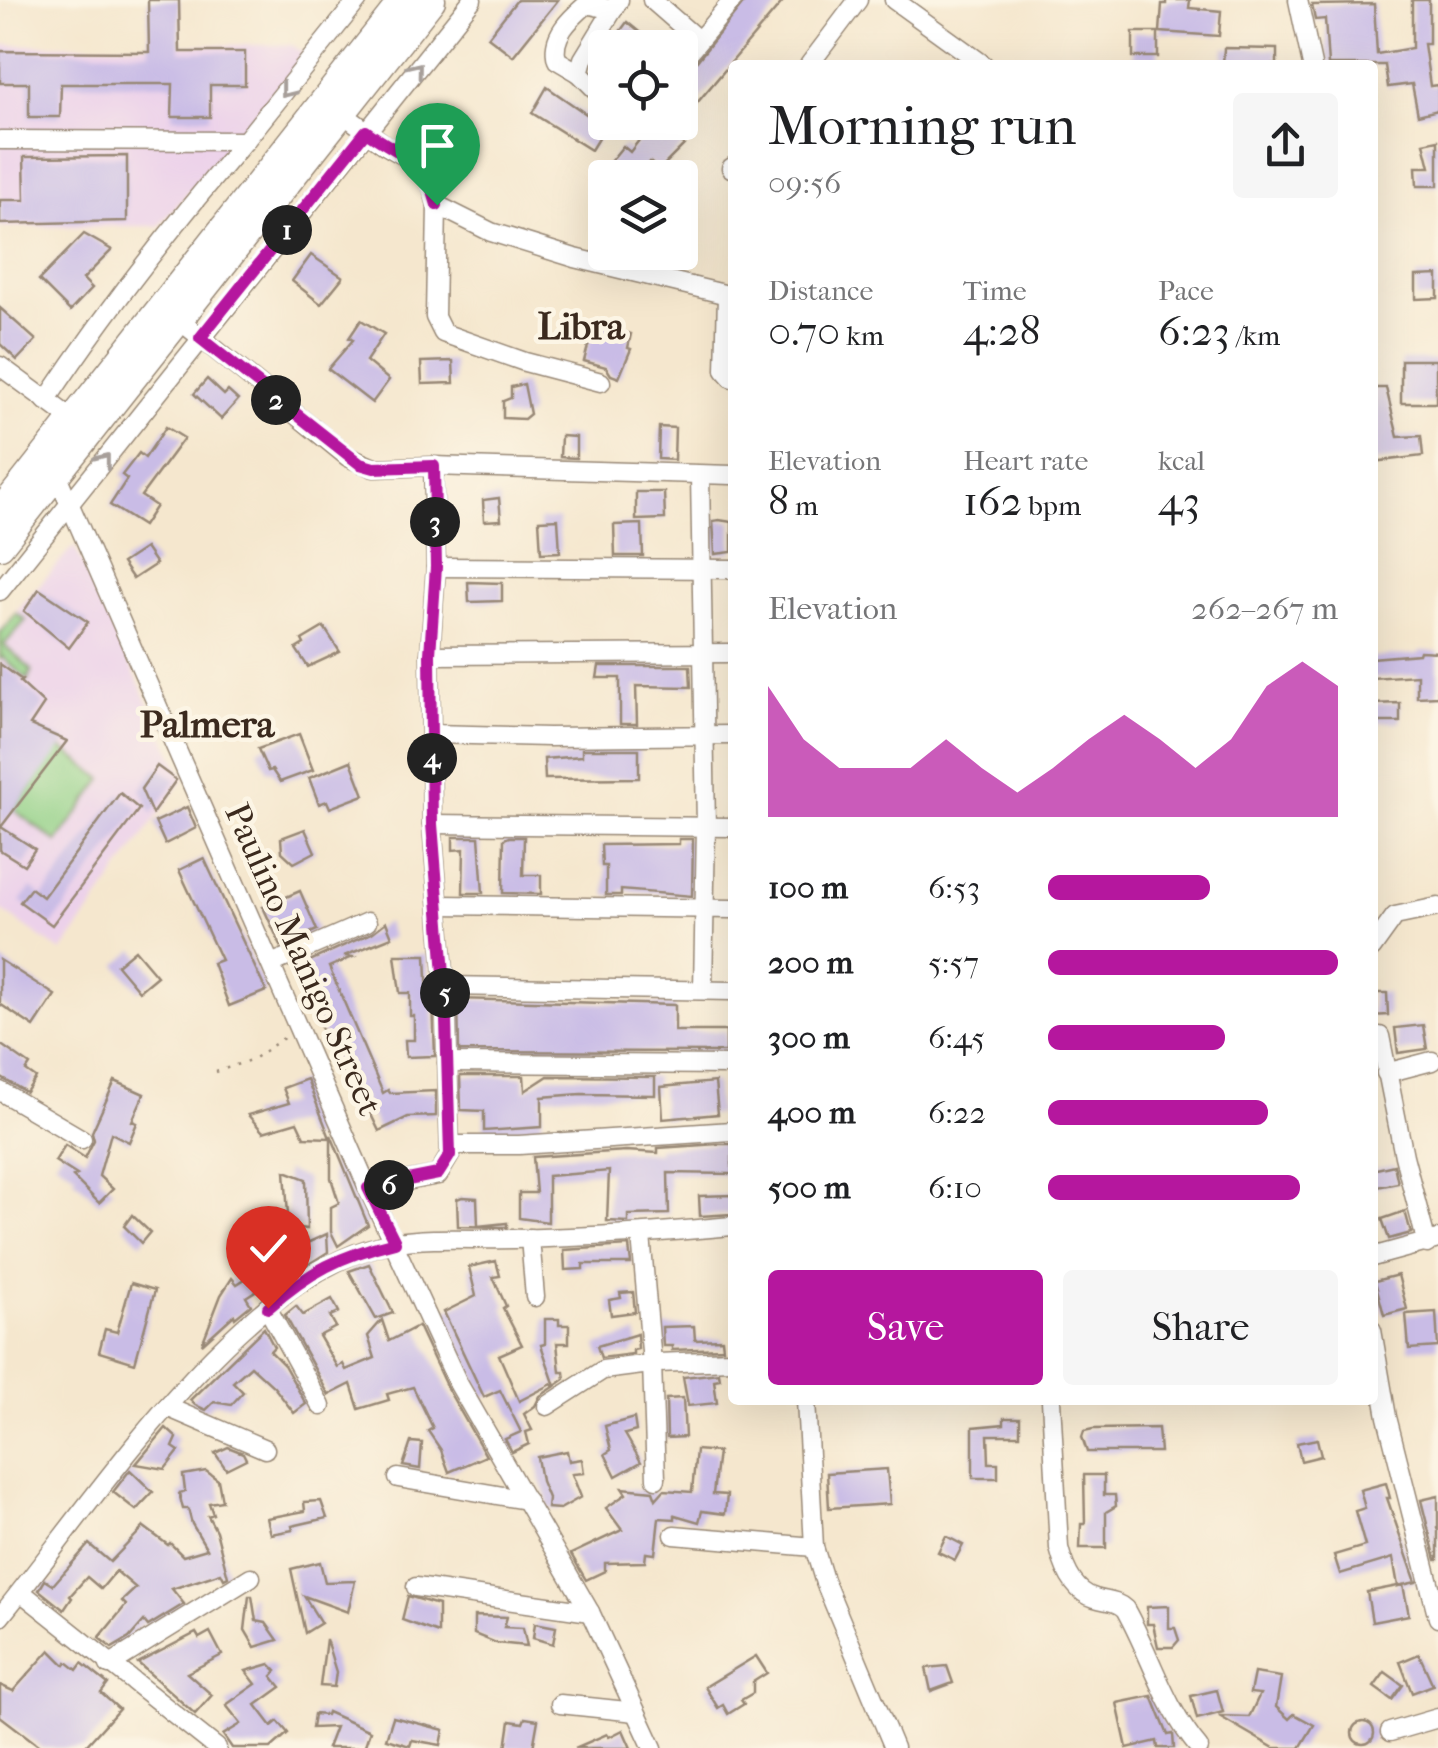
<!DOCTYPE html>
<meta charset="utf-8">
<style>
:root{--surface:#fff;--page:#f6f6f6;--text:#202124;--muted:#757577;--accent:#b5179e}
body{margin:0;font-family:"IM FELL French Canon",serif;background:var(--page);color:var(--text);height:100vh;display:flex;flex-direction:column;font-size:38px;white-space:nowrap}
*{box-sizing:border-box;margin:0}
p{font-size:32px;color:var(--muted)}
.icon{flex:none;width:55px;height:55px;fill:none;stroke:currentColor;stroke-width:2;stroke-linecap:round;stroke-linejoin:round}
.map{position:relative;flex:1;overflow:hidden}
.panel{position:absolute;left:728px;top:60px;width:650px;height:1345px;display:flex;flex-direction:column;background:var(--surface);border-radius:10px;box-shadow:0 10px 40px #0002}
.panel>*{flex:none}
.fabs{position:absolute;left:588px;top:30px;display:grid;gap:20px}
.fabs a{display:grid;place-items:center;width:110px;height:110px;border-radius:10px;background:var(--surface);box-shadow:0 10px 40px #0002;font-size:50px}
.pin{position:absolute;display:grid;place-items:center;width:85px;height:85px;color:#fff;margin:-102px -42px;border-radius:50% 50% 50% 0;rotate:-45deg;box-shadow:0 0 10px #0007}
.pin .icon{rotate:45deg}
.km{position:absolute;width:50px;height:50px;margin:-25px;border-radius:50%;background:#222;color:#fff;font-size:28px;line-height:50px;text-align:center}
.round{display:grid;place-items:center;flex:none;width:105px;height:105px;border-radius:10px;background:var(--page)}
.overview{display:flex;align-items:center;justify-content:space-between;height:170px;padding:0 40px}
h1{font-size:55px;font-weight:600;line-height:75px}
.metrics{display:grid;grid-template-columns:repeat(3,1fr);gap:15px;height:170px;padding:10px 40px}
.metrics div{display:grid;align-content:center}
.metrics b{font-size:42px;font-weight:600}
.metrics small{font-size:28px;font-weight:400}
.metrics p{font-size:28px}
.chart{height:280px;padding:20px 40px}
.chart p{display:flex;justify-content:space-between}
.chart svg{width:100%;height:180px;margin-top:10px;fill:var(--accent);opacity:.7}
.action{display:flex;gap:20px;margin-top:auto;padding:20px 40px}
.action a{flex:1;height:115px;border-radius:10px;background:var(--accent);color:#fff;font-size:40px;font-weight:600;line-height:115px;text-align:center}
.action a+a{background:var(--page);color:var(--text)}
ul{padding:0 40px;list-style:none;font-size:32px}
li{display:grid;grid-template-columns:160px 120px 1fr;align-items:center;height:75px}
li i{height:25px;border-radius:12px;background:var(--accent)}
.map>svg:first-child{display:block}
</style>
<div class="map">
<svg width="1438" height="1748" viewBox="0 0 1438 1748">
<rect width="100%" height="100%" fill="#fcf5e5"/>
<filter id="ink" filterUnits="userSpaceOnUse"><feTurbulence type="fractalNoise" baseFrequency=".01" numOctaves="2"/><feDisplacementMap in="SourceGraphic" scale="20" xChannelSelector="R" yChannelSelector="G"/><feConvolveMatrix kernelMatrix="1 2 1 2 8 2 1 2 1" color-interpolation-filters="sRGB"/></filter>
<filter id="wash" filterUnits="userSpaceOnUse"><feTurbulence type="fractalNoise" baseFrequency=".0048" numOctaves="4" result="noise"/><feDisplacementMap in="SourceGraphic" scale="40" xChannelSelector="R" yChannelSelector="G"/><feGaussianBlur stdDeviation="2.25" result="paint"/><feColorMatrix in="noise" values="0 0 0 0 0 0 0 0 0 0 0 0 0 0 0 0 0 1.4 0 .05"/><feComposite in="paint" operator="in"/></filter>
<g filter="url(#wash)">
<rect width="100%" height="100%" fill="#f5e7ce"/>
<g fill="#ecd1ea">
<path d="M0,45H292L307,55L159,226L0,227Z"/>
<path d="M74,546L184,778L62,952L0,909V629Z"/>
</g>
<g fill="#91d086" stroke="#667d52" stroke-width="2.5">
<path d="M16,613L26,620L4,645L32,670L28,680L2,657L0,659V633Z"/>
<path d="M60,747L103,779L57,842L14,810Z"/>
</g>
<g id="blocks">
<g fill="#c9bce6">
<path d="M148,0H179L180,52H245V85H210V117H172L173,84H61L60,117H29V83H0V51L149,52Z"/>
<path d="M517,0H558L513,56L488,37Z"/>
<path d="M746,0H784L680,123V82Z"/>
<path d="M1166,0H1190L1189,8L1221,11L1219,36L1160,32L1162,4H1166Z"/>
<path d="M1412,0H1429V44H1424L1430,86L1438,85V110L1418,115L1412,84L1388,87L1385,65H1328L1325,19L1315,20L1312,5L1374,4L1377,54L1412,48Z"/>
<path d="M627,22L659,48H608Z"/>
<rect x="1133" y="32" width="25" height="25"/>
<path d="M1224,48L1277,49V65H1223Z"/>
<path d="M547,87L605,127L591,150L532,113Z"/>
<path d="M653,122H662L684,145L659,170L650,162L636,178H616L605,168L623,146L630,152Z"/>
<path d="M1438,140V186H1417L1416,167H1430L1424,143Z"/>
<path d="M127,156V221L0,224V200H25L24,157Z"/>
<path d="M84,234L112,250L83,279L92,288L70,311L39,280Z"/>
<path d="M311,255L343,277L321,304L292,281Z"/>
<path d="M1438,275V298L1416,299V276Z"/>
<path d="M0,308L36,340L17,360L0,344Z"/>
<path d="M361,320L384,334L366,361L389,380L372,403L328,369L353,340L349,338Z"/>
<path d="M594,324L631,334L628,348L631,349L619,378L611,375L606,367L584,361Z"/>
<rect x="1401" y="360" width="35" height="43"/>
<path d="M453,361L454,383L422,384L421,362Z"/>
<path d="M207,379L224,395L228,391L238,400L221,419L194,394Z"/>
<path d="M524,384L530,414L524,419L503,418V401L511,398V387Z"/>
<path d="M1374,388H1386L1398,437L1421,436L1423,456L1372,462V432H1376Z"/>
<path d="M166,427L184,438L141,496L156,506L143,526L110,505L127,479L122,475L139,453L145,458Z"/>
<path d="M659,427L675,428L674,460L658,459Z"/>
<path d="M561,436L576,437V458L560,457Z"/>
<path d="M636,492H664L665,519L636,520Z"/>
<path d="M499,498L501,520L484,521L483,500Z"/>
<path d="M558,519L560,552L541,553L539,520Z"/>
<path d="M719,520L732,522V552L715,554L713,521Z"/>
<path d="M642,524L643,556H615L614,525Z"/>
<path d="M145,548L156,564L133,579L122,563Z"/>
<path d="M468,582L502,583V601L469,602Z"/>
<path d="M39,589L88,622L69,648L24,611Z"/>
<path d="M324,627L340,652L308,667L296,649L304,644L302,640Z"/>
<path d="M1420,651L1438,652V696L1417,697V675L1372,678V658L1419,654Z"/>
<path d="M0,664L22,680L20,682L44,704L30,725L67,741L1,827L35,849L24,865L0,850Z"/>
<path d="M599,666H690L691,687L636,686L637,724H620V678H597Z"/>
<path d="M1400,703V722H1372V704Z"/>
<path d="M299,734L313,770L280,782L272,770L268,771L258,749Z"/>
<path d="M582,749H639V778L545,779L544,759L582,756Z"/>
<path d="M351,761L364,795L330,808L327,801L319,804L309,778Z"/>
<path d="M157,766L176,780L152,814L141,789Z"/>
<path d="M120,793L139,809L52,925L20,902L31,888L43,897Z"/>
<path d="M187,807L196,828L165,844L155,822Z"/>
<path d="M305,829L315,852L294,863L282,852L281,838Z"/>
<path d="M453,837H479L483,893H463L464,849L453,850Z"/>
<path d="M509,837H524L523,875H541V894L503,893L504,839Z"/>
<path d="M679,839H693L692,896L621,890V895H606V866H602L601,845L679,844Z"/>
<path d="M204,858L266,991L229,1006L213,963L221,960L179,870Z"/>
<path d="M300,891L317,930L281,946L263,907Z"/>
<path d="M386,922L392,937L344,956L353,957L329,967L383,1093L388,1090L390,1093L436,1091V1116L408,1117L379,1131L362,1096L354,1099L294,968L372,933Z"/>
<path d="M135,950L157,976L139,991L117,965Z"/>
<path d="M395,955H426L428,1001H433L435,1056L406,1057L405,1040H414V1016H410V993H400Z"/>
<path d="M0,960L55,995L34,1027L0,1004Z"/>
<path d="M1372,993H1387L1388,1015L1372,1016Z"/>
<path d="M458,999L675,1005V1031H726V1052L459,1051Z"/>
<path d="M1423,1025L1427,1049L1398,1053L1395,1028Z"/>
<path d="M0,1044L30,1065L26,1071L36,1078L26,1092L0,1077Z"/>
<path d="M460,1076H524L525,1091L548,1076L655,1077V1095L581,1094L542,1097V1127L484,1131V1111L461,1110Z"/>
<path d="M307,1079L330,1138L304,1137L297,1122L263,1132L248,1115L289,1103L283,1088Z"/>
<path d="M115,1081L144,1094L132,1121L137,1123L129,1142L111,1133L99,1176L113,1189L99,1203L73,1177L77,1175L55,1161L65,1145L85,1158L94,1140L92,1132Z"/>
<path d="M715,1082L718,1114L663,1119L661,1087Z"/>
<path d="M331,1135L368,1225L338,1246L331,1232V1207L339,1203L331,1178Z"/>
<path d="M718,1144H732V1174L668,1173L669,1214L628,1215V1222L607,1221L609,1171L548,1176V1222L519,1218V1193H536L533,1157L626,1151L658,1153V1148Z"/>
<path d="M1394,1165L1398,1183L1372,1188V1170Z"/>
<path d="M285,1171L306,1179L307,1229L283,1226V1214L288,1215Z"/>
<path d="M732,1195V1214L700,1216L699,1196Z"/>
<path d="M462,1197L477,1198L478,1226L507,1223V1227L458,1226L457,1199Z"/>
<path d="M1405,1211L1411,1233L1389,1239L1382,1219Z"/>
<path d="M132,1215L150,1232L141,1243L124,1226Z"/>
<path d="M327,1234L328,1252L274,1286L271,1281L246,1297L251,1305L235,1318L234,1315L202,1344L221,1295L232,1278L237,1284L262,1268L256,1254L271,1246L280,1260L307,1240V1243Z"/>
<path d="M629,1246L631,1264H583V1269L565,1270L564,1250Z"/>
<path d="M496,1261L500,1276L493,1277L506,1306L503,1308L522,1345L499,1355L519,1401L552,1384L554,1387L540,1396L535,1406L524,1414L532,1430L526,1432L529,1444L512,1452L505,1439L521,1432L500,1390L484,1397L444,1312L476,1296L469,1267Z"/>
<path d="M369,1264L393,1313L376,1319L349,1271Z"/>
<path d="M1398,1275L1407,1309L1384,1315L1375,1281Z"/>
<path d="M131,1283L155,1290L135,1363L99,1352L105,1329L117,1332Z"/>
<path d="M633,1292L635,1312L611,1315L609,1300L621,1298L620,1293Z"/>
<path d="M332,1299L339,1312L330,1316L336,1327L319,1336L337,1367L343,1364L346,1370L375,1358L368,1336L382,1320L389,1341L418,1326L447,1388L486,1456L449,1472L441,1450L428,1431L433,1428L413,1387L387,1394L389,1400L359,1409L351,1384L329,1395L285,1315L296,1306L303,1315Z"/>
<path d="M1436,1312L1438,1347L1409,1349L1406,1314Z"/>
<path d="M545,1319H559V1325H569V1343H557L560,1372H564L565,1379L555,1386L541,1345L545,1344Z"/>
<path d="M694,1326L695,1340L722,1339L723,1348L672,1350V1346H663L662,1327Z"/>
<path d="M264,1328L274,1347L270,1351L284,1365L306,1404L294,1413L274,1387L251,1366L233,1382L243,1392L231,1405L214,1402L206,1410L195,1405L190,1400Z"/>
<path d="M637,1334L638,1349L633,1350V1354L601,1358L597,1346Z"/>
<path d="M719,1373L720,1379L714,1380L717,1403L688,1406L683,1377Z"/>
<path d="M683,1398L685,1437L667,1438L666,1399Z"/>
<path d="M634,1418L636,1431L625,1434L641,1462L616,1476L605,1454L611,1450L605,1426Z"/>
<path d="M1004,1418H1020V1435H988L989,1463H998V1478H973V1427L1004,1424Z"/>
<path d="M166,1428L177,1438L173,1447L179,1451L165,1469L136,1464Z"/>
<path d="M1158,1428L1160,1452H1087L1082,1437L1084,1431L1093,1429Z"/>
<path d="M1317,1439L1321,1456L1301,1461L1297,1443Z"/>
<path d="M411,1442L422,1443L420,1469L403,1466Z"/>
<path d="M228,1447L243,1453L246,1459L226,1469L215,1453Z"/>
<path d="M696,1450L718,1452L713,1494L727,1495L725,1514L702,1511L699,1522L675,1515V1519L659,1518L655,1554L646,1553L645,1562L605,1563V1571L586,1580L571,1554L622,1530L606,1508L626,1494L622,1488L653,1491L656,1499L664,1490L692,1492Z"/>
<path d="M567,1451L569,1461L582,1459L584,1473L572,1474L581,1497L560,1509L547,1508L548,1498L541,1481L537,1457Z"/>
<path d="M887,1469L890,1504L829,1508L827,1473Z"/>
<path d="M130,1470L153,1492L136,1510L113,1492Z"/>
<path d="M206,1471L218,1480L222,1501L209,1503L213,1514L208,1516L216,1531L228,1577L224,1579L221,1573L172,1589L184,1604L148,1626L144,1621L129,1638L112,1648L99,1638L126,1605L122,1601L136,1588L116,1571L101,1589L87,1577L70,1596L72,1598L64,1610L39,1590L45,1580L53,1585L89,1544L110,1562L144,1527L168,1545L170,1543L183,1556L207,1549L192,1524L188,1509H183L179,1493L185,1491L183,1475Z"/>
<path d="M1084,1475H1104V1495H1115L1116,1506L1106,1512V1548H1080L1081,1524H1085Z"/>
<path d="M1386,1483L1390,1498H1387L1416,1582L1398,1586L1393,1558L1340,1574L1334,1555L1365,1546L1355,1511L1365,1508L1360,1490Z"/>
<path d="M1438,1496V1560H1436L1421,1500Z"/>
<path d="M321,1501L327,1518L292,1526L293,1530L271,1534L267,1518L305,1511L304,1502Z"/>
<path d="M946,1536L963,1545L955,1560L938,1552Z"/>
<path d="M320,1562L325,1582L355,1581L348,1612L304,1596L321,1623L305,1633L291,1569Z"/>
<path d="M1403,1585L1409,1615L1372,1622L1367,1592Z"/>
<path d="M249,1596H252L256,1621L266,1623L278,1640L255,1647L245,1630Z"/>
<path d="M408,1596L438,1605V1633L402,1620Z"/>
<path d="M1169,1606V1628H1175L1179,1640L1173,1647H1158L1153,1624H1147V1607Z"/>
<path d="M474,1616L507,1617L504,1627L523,1628L527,1646L496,1643L474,1634Z"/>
<path d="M535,1623L556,1627L553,1644L533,1638Z"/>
<path d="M210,1632L222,1655L187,1673L212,1695L195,1714L138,1663L196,1633L199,1638Z"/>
<path d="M326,1639L336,1672L334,1687L320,1686Z"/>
<path d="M50,1650L65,1665L67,1662L77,1670L82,1663L108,1684L101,1693L119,1709L84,1748H42L0,1716V1685L13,1691Z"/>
<path d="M1419,1654L1433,1685L1412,1693L1400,1662Z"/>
<path d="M756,1656L767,1673L753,1682V1693L741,1700L744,1704L728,1714L723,1705L718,1708L705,1687Z"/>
<path d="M270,1664L277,1671L272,1676L281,1687L256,1705L272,1726L278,1721L288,1733L271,1748H232L223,1735L241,1724L226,1705L256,1684L246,1671Z"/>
<path d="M947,1666L953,1683L931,1691L926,1668Z"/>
<path d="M1385,1672L1403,1685L1392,1700L1374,1687Z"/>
<path d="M1254,1673L1281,1677L1276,1707L1289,1719L1294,1714L1314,1725L1300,1748H1274L1219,1716L1249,1717L1260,1694L1250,1693Z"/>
<path d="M1217,1690L1223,1712L1197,1719L1191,1696Z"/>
<path d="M1152,1696L1168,1735L1173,1734L1174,1748H1158L1157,1741L1127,1748L1117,1703Z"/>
<path d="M327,1712L370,1731L364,1748H327L335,1727L312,1728L314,1714L326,1715Z"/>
<path d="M393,1717L444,1730L441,1745L412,1740L410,1746L386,1739Z"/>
<path d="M525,1718L538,1720L533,1748H506L510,1721L523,1723Z"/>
<circle cx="1363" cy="1733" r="11"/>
<path d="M623,1730L631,1748H575L607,1734L609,1737Z"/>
</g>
</g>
</g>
<g filter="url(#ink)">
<use href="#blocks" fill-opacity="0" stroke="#988876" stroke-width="2.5"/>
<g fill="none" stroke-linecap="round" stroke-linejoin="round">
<g stroke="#988876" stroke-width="21">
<g id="minor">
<path d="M652,0L698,40"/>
<path d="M894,0L984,65"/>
<path d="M1298,0L1312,65"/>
<path d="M680,63L733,0"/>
<path d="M809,65L858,0"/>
<path d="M579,73L557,60C550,36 571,18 587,4L613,10"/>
<path d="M605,99L579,73L583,59L619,0"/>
<path d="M342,113L385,145L419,164L430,178L437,205L435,317L443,333L525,362L601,382"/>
<path d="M0,140L245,141L358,0"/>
<path d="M731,168L732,167"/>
<path d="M437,205L491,232L575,258L732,296"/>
<path d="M727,296L725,370L732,378"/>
<path d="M178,319L348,457L374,468L433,466L732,475"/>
<path d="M0,366L72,419"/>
<path d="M46,401C107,309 173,225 245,141"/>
<path d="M51,470L56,473L368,1188L458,1383L590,1612L653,1748"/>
<path d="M700,475L706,827L703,989"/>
<path d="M436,567L732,569"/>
<path d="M0,591L472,0"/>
<path d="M430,655L732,653"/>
<path d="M432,734L549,737L732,735"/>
<path d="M432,824L732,827"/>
<path d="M440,905L732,909"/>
<path d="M1372,948L1395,916L1438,907"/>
<path d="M271,964L367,922"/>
<path d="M445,986L732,991"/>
<path d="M1380,1036L1404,1156L1427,1244"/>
<path d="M447,1063L732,1065"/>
<path d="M1386,1073L1432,1061"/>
<path d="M0,1091L82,1139"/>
<path d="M450,1145H519L732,1131"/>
<path d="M368,1188L438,1175L450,1155L445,986L432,824L430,655L436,567L433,466"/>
<path d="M641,1235L652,1363L656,1479"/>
<path d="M530,1238L535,1297"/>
<path d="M1372,1257L1438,1239"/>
<path d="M268,1309L321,1406"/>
<path d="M1372,1330L1387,1417L1438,1618"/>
<path d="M806,1400L814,1547L824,1580L894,1748"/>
<path d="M1051,1400L1059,1548C1064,1568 1073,1592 1095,1598C1107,1602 1115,1600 1125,1609C1151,1655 1164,1707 1199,1748"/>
<path d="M547,1406L603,1370L658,1363L730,1360"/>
<path d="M167,1407L265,1449"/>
<path d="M398,1478L526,1500"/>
<path d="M674,1535L814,1547"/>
<path d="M416,1587L590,1612"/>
<path d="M21,1592L217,1748"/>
<path d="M0,1617C93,1504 243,1269 392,1243C431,1236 474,1240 513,1239C587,1237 659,1233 732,1226"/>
<path d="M109,1665L251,1577"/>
<path d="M560,1704L636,1712"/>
<path d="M1390,1732L1438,1718"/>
</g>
</g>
<g stroke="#988876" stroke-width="31">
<g id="highway">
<path d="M0,513L404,0"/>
<path d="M0,545L431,0"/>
</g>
</g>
<path stroke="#988876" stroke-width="2.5" stroke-dasharray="2.5 8" stroke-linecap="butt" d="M216,1072L253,1059L285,1037"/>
<use href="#minor" stroke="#fff" stroke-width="18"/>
<use href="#highway" stroke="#fff" stroke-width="28"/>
</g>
<defs><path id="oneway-chevron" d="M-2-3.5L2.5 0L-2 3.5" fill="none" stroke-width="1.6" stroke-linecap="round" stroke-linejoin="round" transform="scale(2.5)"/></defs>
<g stroke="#a79f9a">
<use href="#oneway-chevron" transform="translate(416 69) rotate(-51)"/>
<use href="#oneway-chevron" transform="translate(287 91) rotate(128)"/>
<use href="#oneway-chevron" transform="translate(104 460) rotate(-52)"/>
</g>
</g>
<g fill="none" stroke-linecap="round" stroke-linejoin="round" filter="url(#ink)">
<g stroke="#fff" stroke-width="20">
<path id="route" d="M268,1308C308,1272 342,1255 395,1242L368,1188L438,1174L450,1155L445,986L432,824L430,654L436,567L434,466L374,468L360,464L200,338L366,131C404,159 424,155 437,205"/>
</g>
<use href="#route" stroke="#b5179e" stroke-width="12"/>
</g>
<g text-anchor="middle" stroke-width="9" stroke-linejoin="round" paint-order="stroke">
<g font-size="35" fill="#3b2a1e" stroke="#fcf5e5">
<text transform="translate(304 959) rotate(66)" y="12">Paulino Manigo Street</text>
</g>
<g font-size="38" font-weight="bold" fill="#3b2a1e" stroke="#fcf5e5">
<text x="581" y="339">Libra</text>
<text x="207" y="737">Palmera</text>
</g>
</g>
</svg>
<div class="fabs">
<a><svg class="icon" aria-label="locate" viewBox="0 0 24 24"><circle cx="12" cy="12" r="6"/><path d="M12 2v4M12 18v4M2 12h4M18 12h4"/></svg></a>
<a><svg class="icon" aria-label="layers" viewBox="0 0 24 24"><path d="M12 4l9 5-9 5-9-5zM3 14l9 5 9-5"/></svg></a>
</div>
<div class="pin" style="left:437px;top:205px;background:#1e9e55"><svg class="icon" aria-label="arrive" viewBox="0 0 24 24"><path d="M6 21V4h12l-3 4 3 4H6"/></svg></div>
<div class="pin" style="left:268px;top:1308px;background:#d93025"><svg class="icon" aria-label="check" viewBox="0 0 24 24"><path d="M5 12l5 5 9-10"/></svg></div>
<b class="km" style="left:287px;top:230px">1</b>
<b class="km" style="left:276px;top:400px">2</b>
<b class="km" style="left:435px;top:522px">3</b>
<b class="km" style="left:432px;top:758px">4</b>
<b class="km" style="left:445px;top:993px">5</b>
<b class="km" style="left:389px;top:1185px">6</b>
<section class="panel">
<div class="overview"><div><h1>Morning run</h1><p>09:56</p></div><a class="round"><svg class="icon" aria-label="share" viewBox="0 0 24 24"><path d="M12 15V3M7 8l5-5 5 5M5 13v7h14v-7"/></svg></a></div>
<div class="metrics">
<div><p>Distance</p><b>0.70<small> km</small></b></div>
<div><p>Time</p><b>4:28</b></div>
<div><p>Pace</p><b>6:23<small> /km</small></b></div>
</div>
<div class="metrics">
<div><p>Elevation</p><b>8<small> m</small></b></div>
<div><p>Heart rate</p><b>162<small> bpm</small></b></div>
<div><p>kcal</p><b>43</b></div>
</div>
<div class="chart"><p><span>Elevation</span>262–267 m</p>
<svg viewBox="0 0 160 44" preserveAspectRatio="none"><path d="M0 44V12L10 25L20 32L30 32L40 32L50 25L60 32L70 38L80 32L90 25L100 19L110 25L120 32L130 25L140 12L150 6L160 12V44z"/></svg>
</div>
<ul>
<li><b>100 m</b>6:53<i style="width:56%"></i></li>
<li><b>200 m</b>5:57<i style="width:100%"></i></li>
<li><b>300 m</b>6:45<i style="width:61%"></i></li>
<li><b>400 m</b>6:22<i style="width:76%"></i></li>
<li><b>500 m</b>6:10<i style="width:87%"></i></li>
</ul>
<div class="action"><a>Save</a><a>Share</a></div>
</section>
</div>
